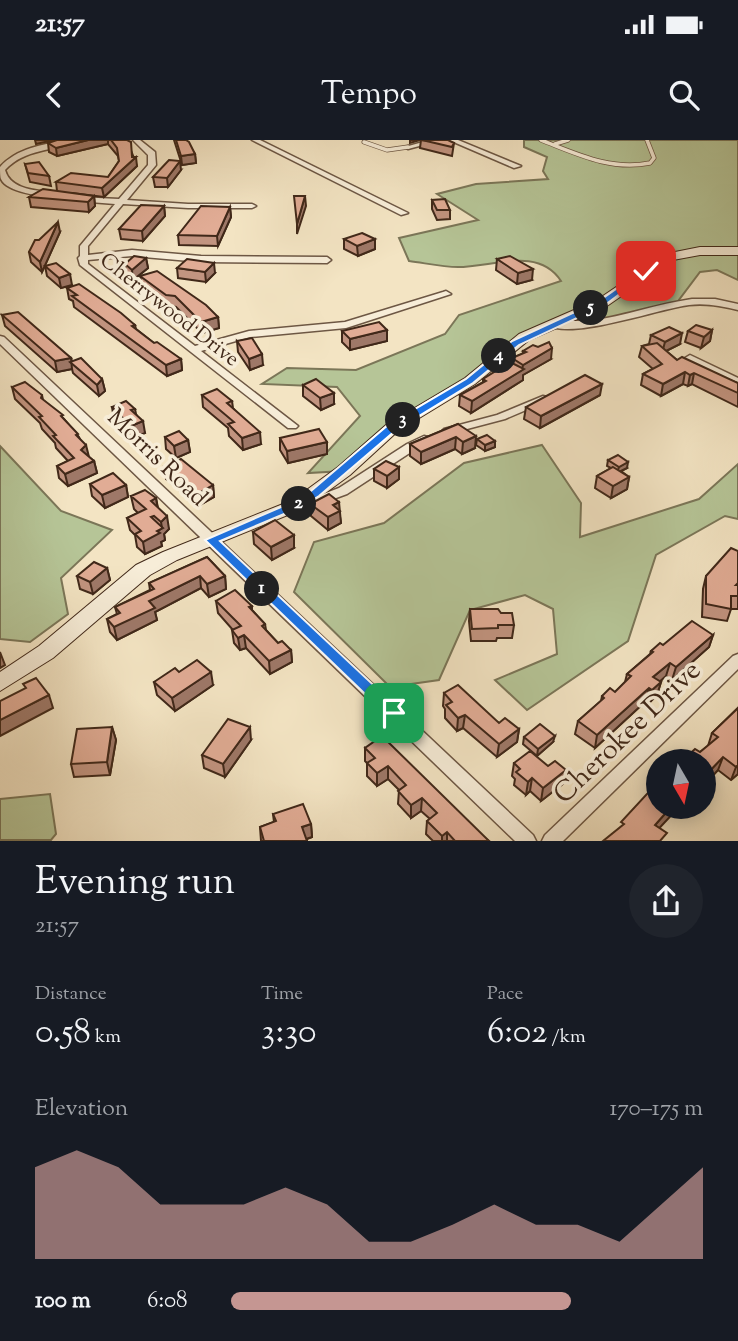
<!DOCTYPE html>
<meta charset="utf-8">
<style>
:root{--surface:#171b24;--page:#20242c;--text:#f1f3f6;--muted:#9ea1a6;--accent:#c59692}
body{margin:0;font-family:"Sorts Mill Goudy",serif;background:var(--page);color:var(--text);height:100vh;display:flex;flex-direction:column;font-size:26px;white-space:nowrap}
*{box-sizing:border-box;margin:0}
p{font-size:23px;color:var(--muted)}
.icon{flex:none;width:38px;height:38px;fill:none;stroke:currentColor;stroke-width:2;stroke-linecap:round;stroke-linejoin:round}
.map{position:relative;height:701px;overflow:hidden}
.details{display:flex;flex-direction:column;background:var(--surface);flex:1}
.details>*{flex:none}
.needle{width:46px;rotate:171deg}
.tools{position:absolute;left:646px;top:609px;display:grid;gap:14px}
.tools a{display:grid;place-items:center;width:70px;height:70px;border-radius:50%;background:var(--surface);box-shadow:0 4px 18px #0003;font-size:35px}
.pin{position:absolute;display:grid;place-items:center;width:60px;height:60px;color:#fff;margin:-30px;border-radius:14px;box-shadow:0 4px 10px #0006}
.km{position:absolute;width:35px;height:35px;margin:-18px;border-radius:50%;background:#222;color:#fff;font-size:19px;line-height:35px;text-align:center}
.round{display:grid;place-items:center;flex:none;width:74px;height:74px;border-radius:37px;background:var(--page)}
.headline{display:flex;align-items:center;justify-content:space-between;height:119px;padding:0 35px}
h1{font-size:38px;font-weight:600;line-height:52px}
.stats{display:grid;grid-template-columns:repeat(3,1fr);gap:10px;height:119px;padding:7px 35px}
.stats div{display:grid;align-content:center}
.stats b{font-size:35px;font-weight:600}
.stats small{font-size:19px;font-weight:400}
.stats p{font-size:19px}
.chart{height:196px;padding:14px 35px}
.chart p{display:flex;justify-content:space-between}
.chart svg{width:100%;height:126px;margin-top:7px;fill:var(--accent);opacity:.7}
ul{padding:0 35px;list-style:none;font-size:23px}
li{display:grid;grid-template-columns:112px 84px 1fr;align-items:center;height:52px}
li i{height:18px;border-radius:9px;background:var(--accent)}
.status{display:flex;justify-content:space-between;align-items:center;height:49px;padding:0 35px;background:var(--surface);direction:ltr}
.status svg{height:19px;fill:currentColor}
header{display:flex;justify-content:space-between;align-items:center;height:91px;padding:0 35px;background:var(--surface);font-size:32px;font-weight:600}
.map>svg:first-child{display:block}
</style>
<div class="status"><b>21:57</b><svg viewBox="0 0 49 12"><path d="M0 12V9h3v3zM5 12V6h3v6zM10 12V3h3v9zM15 12V0h3v12zM26 1h20v11H26zM47 4h2v5h-2z"/></svg></div>
<header><svg class="icon" aria-label="back" viewBox="0 0 24 24"><path d="M15 5l-7 7 7 7"/></svg>Tempo<svg class="icon" aria-label="search" viewBox="0 0 24 24"><circle cx="10" cy="10" r="6"/><path d="M15 15l6 6"/></svg></header>
<div class="map">
<svg width="738" height="701" viewBox="0 0 738 701">
<rect width="100%" height="100%" fill="#f3e4c3"/>
<filter id="stains"><feTurbulence type="fractalNoise" baseFrequency=".00286" numOctaves="4"/><feColorMatrix values="0 0 0 0 .2 0 0 0 0 .09 0 0 0 0 .02 0 0 0 .5 -.17"/></filter>
<radialGradient id="worn" r=".72"><stop offset=".6" stop-color="#630" stop-opacity="0"/><stop offset="1" stop-color="#630" stop-opacity=".3"/></radialGradient>
<g fill="#b6c597" stroke="#7b7658" stroke-width="2">
<path d="M524,0H738V140L717,130L700,132L675,165L587,186L552,185L414,273L344,331L308,333L360,276L337,247L262,244L287,228L356,230L445,194L459,175L561,141C538,106 493,127 458,127C442,127 425,123 409,121L399,98L478,80L437,54L476,44L548,39L543,31L547,17L524,7Z"/>
<path d="M542,305L581,363L580,397L699,359L738,324V379L725,376L656,415L628,501L527,570L495,540L557,514L553,469L525,455L470,470L439,540L390,547L294,452L314,402L384,383L464,323Z"/>
<path d="M0,306L61,371L112,390L61,438L68,474L30,502L0,499Z"/>
<path d="M50,654L56,694L51,700H0V659Z"/>
</g>
<g fill="none" stroke-linecap="round" stroke-linejoin="round">
<g stroke="#6d5744" stroke-width="5">
<g id="lane">
<path d="M541,0C577,14 611,31 650,23L654,18L647,0"/>
<path d="M364,2L387,10L408,7"/>
<path d="M555,4L568,0"/>
</g>
</g>
<g stroke="#6d5744" stroke-width="3">
<g id="street">
<path d="M65,0H78C54,12 25,8 5,30C11,51 38,50 56,53V57C43,57 6,52 1,39C0,37 0,29 0,27C17,8 42,5 65,0Z"/>
<path d="M133,0H140L155,12L156,25L127,60L188,64H252L256,66L252,68H188L123,64L88,106V115L132,110L201,116L327,117L331,120L327,123L201,122L132,116L88,120V124L195,206L249,191L345,182L443,152L446,151L451,154L346,188L250,197L201,211L298,286L296,288H288L80,125L78,118L80,116V106L115,64L77,61L73,59L77,57L119,59L148,25V15Z"/>
<path d="M252,0H260L408,73L401,75Z"/>
<path d="M430,0H442L408,9L405,7Z"/>
<path d="M449,0H458L521,26L514,28Z"/>
<path d="M692,159H715L738,164V170C721,166 706,163 689,165C658,169 571,200 548,185C558,179 578,182 590,181C625,176 657,164 692,159Z"/>
<path d="M0,196L4,197L533,695L536,701H515L0,204Z"/>
<path d="M690,215L738,238V245L686,220L685,218Z"/>
<path d="M543,256L547,257L548,259L547,261L505,279L448,294L442,291L444,289L497,275Z"/>
<path d="M424,296L428,297L430,299L428,301L347,354L317,365L311,361L313,358L339,348L407,304Z"/>
<path d="M738,514V529L563,701H542L545,695L733,516Z"/>
</g>
</g>
<g stroke="#402819" stroke-width="2">
<path id="secondary" d="M700,107H738V115H700L673,120L607,166L529,200L475,244L398,291L350,335L305,368L177,420L150,435L53,518L0,551V532L39,506L136,425L163,412L293,360L338,327L386,285L465,238L519,194L597,160L665,114Z"/>
</g>
<use href="#lane" stroke="#f7edd8" stroke-width="3.5"/>
<use href="#street" fill="#f7edd8" fill-rule="evenodd"/>
<use href="#secondary" fill="#f7edd8" fill-rule="evenodd"/>
</g>
<g fill="#c29480" stroke="#402819" stroke-width="2">
<path d="M57,0H127L137,26L104,57L72,53L94,56L95,66L89,72L31,67L29,57L57,51L56,42L108,37L119,21L118,16L108,4L57,16L49,12L48,3Z"/>
<path d="M174,0H186L195,14L196,23L182,25Z"/>
<path d="M421,0L454,3L452,16L420,8Z"/>
<path d="M25,24L49,36L51,46L30,42Z"/>
<path d="M181,30L168,47H155L153,37Z"/>
<path d="M432,60L450,70V79L437,80L432,69Z"/>
<path d="M164,66L165,76L143,101L121,99L119,89Z"/>
<path d="M230,67L231,77L218,106L179,105L178,95Z"/>
<path d="M60,92L42,132L31,122L29,112L39,100Z"/>
<path d="M344,99H375V109L358,116L344,109Z"/>
<path d="M146,118L148,128L133,140L126,134L125,124Z"/>
<path d="M497,119L532,140L517,144L496,130Z"/>
<path d="M45,126L72,145L61,148L47,136Z"/>
<path d="M177,128L215,133L206,142L178,138Z"/>
<path d="M140,136L218,177L219,188L202,193L176,167L167,165L142,146Z"/>
<path d="M67,148L135,185L136,189L154,203L181,219L182,230L167,236L74,167L73,161L69,159Z"/>
<path d="M2,175L71,218L72,221L102,239L105,251L99,256L73,233L72,229L57,232L5,186Z"/>
<path d="M387,190V201L350,210L342,202V191Z"/>
<path d="M712,190L710,201L701,208L685,202L688,191Z"/>
<path d="M651,195L680,204L666,211L677,220L738,243V267L692,244L688,246L683,244L661,256L641,245L643,234L653,229L639,217L642,206L649,204Z"/>
<path d="M237,201L263,225L250,230L238,212Z"/>
<path d="M523,211L551,219L523,235V240L471,273L459,266L460,255L483,242V239L512,223V218L523,214Z"/>
<path d="M303,245L334,264L321,270L303,256Z"/>
<path d="M12,247L42,255L43,260L64,279L79,297L88,316L94,321L97,333L68,346L59,338L57,326L68,321L56,308L55,303L42,289L40,283L15,259Z"/>
<path d="M202,255L232,261L233,268L261,304L243,310L229,296L228,288L203,267Z"/>
<path d="M600,255L540,288L524,279L526,267Z"/>
<path d="M112,267L135,269L136,274L145,293L133,298L114,279Z"/>
<path d="M458,284L475,308L462,314L455,309L421,324L410,316V304Z"/>
<path d="M165,297L188,300L190,312L176,318L166,309Z"/>
<path d="M280,298L327,302V314L288,323L280,310Z"/>
<path d="M477,299L495,301V307L485,311L476,305Z"/>
<path d="M608,320L627,328L621,331L629,337L627,349L611,358L595,348L597,336L611,328L607,326Z"/>
<path d="M164,327L213,345L214,357L198,366L166,339Z"/>
<path d="M399,327V339L387,348L374,341V329Z"/>
<path d="M90,344L126,345L128,357L105,368L92,356Z"/>
<path d="M131,356L156,358L158,368L169,389L164,394L165,400L161,402L162,406L145,414L137,407L135,395L130,390L127,378L138,373L134,369Z"/>
<path d="M310,364L339,370L341,383L328,390L311,376Z"/>
<path d="M253,392L294,408L272,420L254,404Z"/>
<path d="M738,411V469H731L727,481L702,477L703,449L706,436Z"/>
<path d="M207,417L225,436L226,449L209,457L201,448L155,472L157,480L117,500L110,492L107,479L117,474L115,467L150,450L149,443Z"/>
<path d="M107,428L110,440L93,454L80,449L77,436Z"/>
<path d="M216,461L252,466V470L265,484L266,490L278,503L291,510L292,522L270,534L246,508L240,510L234,503L232,490H233L218,473Z"/>
<path d="M470,469L501,473L514,485L512,498H497L496,501H471L469,481Z"/>
<path d="M713,495L709,507L672,540L666,536L660,541L661,542L657,555L649,563L646,561L595,608L575,594L578,581L601,561L602,556L615,552L625,542L627,534L650,514L651,511L663,505Z"/>
<path d="M179,532L213,545L175,571L157,555L154,542Z"/>
<path d="M444,553L499,583L519,589L517,602L497,617L463,588L457,591L445,578V569L443,566Z"/>
<path d="M738,568V634L731,640L718,630L704,645V621L700,612L708,606L712,593Z"/>
<path d="M112,587L116,600L110,635L74,637L71,624Z"/>
<path d="M524,597L553,602L537,616L523,604Z"/>
<path d="M251,600L225,637L204,628L202,615Z"/>
<path d="M365,608L489,701H433L426,694L427,681L430,679L421,671L411,678L398,664L399,650L388,639L377,646L367,636V623L365,621Z"/>
<path d="M514,623L548,626L566,630L564,643L541,661L530,651L526,655L514,645L515,639L512,636Z"/>
<path d="M273,674L311,684L312,697L307,699V701H261L260,687L274,682Z"/>
</g>
<g fill="#9e7868" stroke="#402819" stroke-width="2">
<path d="M35,0H54L36,4Z"/>
<path d="M88,0H108V4L57,16L56,8Z"/>
<path d="M410,0H420L410,3Z"/>
<path d="M195,14L196,23L182,25L181,16Z"/>
<path d="M136,17L137,26L104,57L102,48Z"/>
<path d="M180,21L181,30L168,47L167,38Z"/>
<path d="M94,56L95,66L89,72L88,62Z"/>
<path d="M305,56L306,66L297,94V84Z"/>
<path d="M164,66L165,76L143,101L142,91Z"/>
<path d="M230,67L231,77L218,106L217,96Z"/>
<path d="M58,82L60,92L42,132L40,122Z"/>
<path d="M375,99V109L358,116L357,106Z"/>
<path d="M146,118L148,128L133,140L132,130Z"/>
<path d="M214,123L215,133L206,142L205,132Z"/>
<path d="M533,129L532,140L517,144L518,133Z"/>
<path d="M70,134L72,145L61,148L59,138Z"/>
<path d="M218,177L219,188L202,193L201,182Z"/>
<path d="M387,190V201L350,210V199Z"/>
<path d="M712,190L710,201L701,208L704,197Z"/>
<path d="M682,193L680,204L662,213L665,202Z"/>
<path d="M552,208L551,219L523,235V240L471,273L472,261L522,230L523,225Z"/>
<path d="M262,214L263,225L250,230L249,219Z"/>
<path d="M71,218L72,229L57,232L55,221Z"/>
<path d="M181,219L182,230L167,236L166,225Z"/>
<path d="M685,232L683,244L661,256L663,244Z"/>
<path d="M694,233L692,244L688,246L690,235Z"/>
<path d="M102,239L105,251L99,256L97,245Z"/>
<path d="M602,244L600,255L540,288L541,276Z"/>
<path d="M334,253V264L321,270L320,258Z"/>
<path d="M143,281L145,293L133,298L131,286Z"/>
<path d="M260,292L261,304L243,310L242,298Z"/>
<path d="M476,296L475,308L462,314L463,302Z"/>
<path d="M456,297L455,309L421,324V312Z"/>
<path d="M188,300L190,312L176,318L174,306Z"/>
<path d="M495,301V307L485,311V305Z"/>
<path d="M327,302V314L288,323L287,311Z"/>
<path d="M86,305L89,317L81,310Z"/>
<path d="M94,321L97,333L68,346L65,334Z"/>
<path d="M628,322L627,328L617,333L619,327Z"/>
<path d="M399,327V339L387,348V336Z"/>
<path d="M629,337L627,349L611,358L613,346Z"/>
<path d="M126,345L128,357L105,368L102,355Z"/>
<path d="M213,345L214,357L198,366L197,354Z"/>
<path d="M156,358L158,371L151,361Z"/>
<path d="M339,362L341,383L328,390V377L333,365Z"/>
<path d="M167,376L169,389L164,394L165,400L161,402L162,406L145,414L143,402L162,388L161,382Z"/>
<path d="M294,395V408L272,420L271,407Z"/>
<path d="M107,428L110,440L93,454L90,442Z"/>
<path d="M200,436L201,448L155,472L157,480L117,500L114,487L149,461Z"/>
<path d="M225,436L226,449L209,457L207,444Z"/>
<path d="M244,495L246,508L240,510L238,498Z"/>
<path d="M713,495L709,507L672,540L676,527Z"/>
<path d="M291,510L292,522L270,534L269,521Z"/>
<path d="M0,512L5,525L0,528Z"/>
<path d="M670,523L666,536L650,550L653,537Z"/>
<path d="M211,532L213,545L175,571L172,558Z"/>
<path d="M661,542L657,555L649,563L652,550Z"/>
<path d="M649,548L646,561L595,608L597,595Z"/>
<path d="M49,555L53,568L0,596V580Z"/>
<path d="M465,575L463,588L457,591L458,578Z"/>
<path d="M112,587L116,600L110,635L107,622Z"/>
<path d="M250,587L251,600L225,637L223,624Z"/>
<path d="M519,589L517,602L497,617L499,604Z"/>
<path d="M555,596L553,602L537,616L538,609Z"/>
<path d="M723,617L718,630L704,645V637Z"/>
<path d="M738,625V634L731,640L736,627Z"/>
<path d="M388,626V639L377,646V633Z"/>
<path d="M566,630L564,643L541,661L543,648Z"/>
<path d="M532,638L530,651L526,655L528,642Z"/>
<path d="M422,658L421,671L411,678V665Z"/>
<path d="M671,667H679L651,697L655,685Z"/>
<path d="M311,684L312,697L303,700L302,687Z"/>
<path d="M447,692V701H442V696Z"/>
</g>
<g fill="#e1ac95" stroke="#402819" stroke-width="2">
<path d="M57,0H88L56,8L48,3Z"/>
<path d="M111,0H127L131,2L132,17H136L102,48L56,42L71,33L108,37L119,21L117,8Z"/>
<path d="M176,0H186L189,2L195,14L181,16Z"/>
<path d="M422,0H448L454,3L452,7Z"/>
<path d="M169,20L180,21L167,38L153,37Z"/>
<path d="M39,22L49,36L28,33L25,24Z"/>
<path d="M43,49L94,56L88,62L29,57Z"/>
<path d="M294,56H305L297,84Z"/>
<path d="M445,59L450,70H437L432,60Z"/>
<path d="M141,65L164,66L142,91L119,89Z"/>
<path d="M201,66L230,67L217,96L178,95Z"/>
<path d="M58,82L40,122L29,112L35,100H39Z"/>
<path d="M362,93L375,99L357,106L344,99Z"/>
<path d="M134,116L146,118L132,130L125,124Z"/>
<path d="M510,116L533,129L518,133L497,119Z"/>
<path d="M187,119L214,123L205,132L177,128Z"/>
<path d="M56,123L70,134L59,138L45,126Z"/>
<path d="M157,131L206,165L218,177L201,182L175,156L166,155L140,136Z"/>
<path d="M79,144L121,173L135,185L132,186L154,203L157,202L181,219L166,225L72,156L77,155L67,148Z"/>
<path d="M18,172L71,218L55,221L2,175Z"/>
<path d="M379,182L387,190L350,199L342,191Z"/>
<path d="M696,185L712,190L704,197L688,191Z"/>
<path d="M669,187L682,193L665,202L651,195Z"/>
<path d="M252,198L262,214L249,219L237,201Z"/>
<path d="M549,202L552,208L523,225L512,218L526,212L523,211L533,205L538,207Z"/>
<path d="M657,203L677,220L682,217L738,243V253L694,233L690,235L685,232L663,244L643,234L662,224L642,206Z"/>
<path d="M81,218L102,239L97,245L70,222Z"/>
<path d="M510,222L524,229L472,261L460,255L486,241L483,239Z"/>
<path d="M585,235L602,244L541,276L526,267Z"/>
<path d="M316,239L334,253L320,258L303,245Z"/>
<path d="M25,242L42,255L41,258L63,275L61,276L78,294L76,295L86,305L81,310L94,321L65,334L57,326L74,318L53,296L56,295L39,277L42,276L12,247Z"/>
<path d="M217,249L232,261L227,263L260,292L242,298L228,284L234,282L202,255Z"/>
<path d="M126,261L135,269L131,270L143,281L131,286L112,267Z"/>
<path d="M458,284L476,296L463,302L456,297L421,312L410,304Z"/>
<path d="M319,289L327,302L287,311L280,298Z"/>
<path d="M179,291L188,300L174,306L165,297Z"/>
<path d="M487,295L495,301L485,305L477,299Z"/>
<path d="M618,315L628,322L619,327L608,320Z"/>
<path d="M181,319L213,345L197,354L164,327Z"/>
<path d="M386,321L399,327L387,336L374,329Z"/>
<path d="M613,327L629,337L613,346L597,336Z"/>
<path d="M113,333L126,345L102,355L90,344Z"/>
<path d="M145,350L156,358L151,361L167,376L161,382L154,376L151,377L163,388L157,391L160,393L143,402L135,394L141,391L127,378L146,369L131,356Z"/>
<path d="M329,354L339,362L333,365L340,371L328,377L310,364Z"/>
<path d="M275,380L294,395L271,407L253,392Z"/>
<path d="M731,408L738,411V443L736,445H738V456H731V469L706,464V436Z"/>
<path d="M207,417L225,436L207,444L200,436L149,461L155,468L114,487L107,479L120,473L115,467L154,449L149,443Z"/>
<path d="M94,422L107,428L90,442L77,436Z"/>
<path d="M235,450L252,466L249,467L265,484L262,486L278,503L282,501L291,510L269,521L244,495L238,498L232,490L241,486L216,461Z"/>
<path d="M470,469H498L501,473H512L514,485H498V488L472,489Z"/>
<path d="M692,481L713,495L676,527L670,523L653,537L661,542L652,550L649,548L597,595L578,581L604,558L602,556L610,548L615,552L631,536L627,534L653,512L651,511L660,503L663,505Z"/>
<path d="M197,520L211,532L172,558L154,542L175,528L179,532Z"/>
<path d="M36,538L49,555L0,580V561L26,548L23,544Z"/>
<path d="M458,545L499,583L505,578L519,589L499,604L465,575L458,578L446,565L452,562L444,553Z"/>
<path d="M738,568V625L736,627L723,617L704,637V621H682L695,609L700,612L718,597L712,593Z"/>
<path d="M228,579L250,587L223,624L202,615Z"/>
<path d="M540,584L555,596L538,609L524,597Z"/>
<path d="M112,587L107,622L71,624L77,589Z"/>
<path d="M382,596L489,701H455L447,692L442,696L427,681L437,673L422,658L411,665L398,651L406,645L388,626L377,633L367,623L375,618L365,608Z"/>
<path d="M530,611L548,626L555,621L566,630L543,648L532,638L528,642L516,632L520,629L514,623Z"/>
<path d="M658,642V667H671L655,685L667,693L660,701H603L624,684L621,682Z"/>
<path d="M303,664L311,684L302,687L307,701H264L260,687L276,681L273,674Z"/>
</g>
<path fill="#1a73e8" stroke="#fff" stroke-width="2" d="M646,128L649,132L605,165L519,205L473,243L396,290L319,356L303,366L220,401L399,569L401,573L399,577H389L205,400L295,361L311,351L388,285L466,239L512,201L599,161Z"/>
<g text-anchor="middle" stroke-width="7" stroke-linejoin="round" paint-order="stroke">
<g font-size="21" fill="#402819" stroke="#f7edd8">
<text transform="translate(170 169) rotate(38)" y="7">Cherrywood Drive</text>
</g>
<g font-size="24" fill="#402819" stroke="#f7edd8">
<text transform="translate(158 317) rotate(44)" y="8">Morris Road</text>
</g>
<g font-size="28" fill="#402819" stroke="#f7edd8">
<text transform="translate(626 591) rotate(-44)" y="10">Cherokee Drive</text>
</g>
</g>
<rect width="100%" height="100%" filter="url(#stains)"/>
<rect width="100%" height="100%" fill="url(#worn)"/>
</svg>
<div class="tools">
<a><svg class="needle" viewBox="-14 -14 28 28"><path d="M0-13l5 13h-10z" fill="#e53935"/><path d="M0 13l5-13h-10z" fill="#9ea1a6"/></svg></a>
</div>
<div class="pin" style="left:394px;top:573px;background:#1e9e55"><svg class="icon" aria-label="arrive" viewBox="0 0 24 24"><path d="M6 21V4h12l-3 4 3 4H6"/></svg></div>
<div class="pin" style="left:646px;top:131px;background:#d93025"><svg class="icon" aria-label="check" viewBox="0 0 24 24"><path d="M5 12l5 5 9-10"/></svg></div>
<b class="km" style="left:262px;top:449px">1</b>
<b class="km" style="left:299px;top:364px">2</b>
<b class="km" style="left:403px;top:280px">3</b>
<b class="km" style="left:499px;top:216px">4</b>
<b class="km" style="left:591px;top:168px">5</b>
</div>
<section class="details">
<div class="headline"><div><h1>Evening run</h1><p>21:57</p></div><a class="round"><svg class="icon" aria-label="share" viewBox="0 0 24 24"><path d="M12 15V3M7 8l5-5 5 5M5 13v7h14v-7"/></svg></a></div>
<div class="stats">
<div><p>Distance</p><b>0.58<small> km</small></b></div>
<div><p>Time</p><b>3:30</b></div>
<div><p>Pace</p><b>6:02<small> /km</small></b></div>
</div>
<div class="chart"><p><span>Elevation</span>170–175 m</p>
<svg viewBox="0 0 160 44" preserveAspectRatio="none"><path d="M0 44V12L10 6L20 12L30 25L40 25L50 25L60 19L70 25L80 38L90 38L100 32L110 25L120 32L130 32L140 38L150 25L160 12V44z"/></svg>
</div>
<ul>
<li><b>100 m</b>6:08<i style="width:72%"></i></li>
</ul>
</section>
